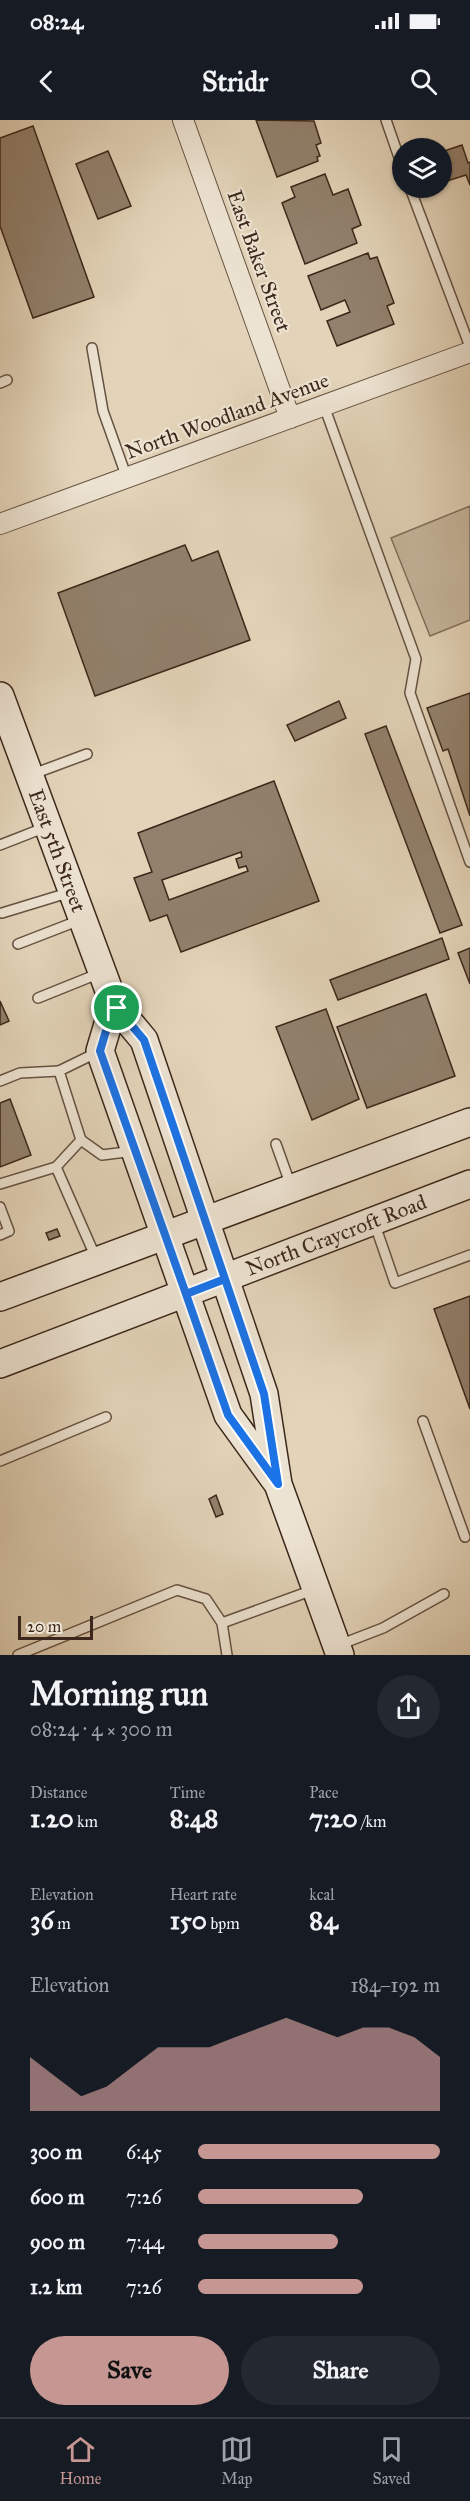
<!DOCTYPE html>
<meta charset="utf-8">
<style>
:root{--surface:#171b24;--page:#242831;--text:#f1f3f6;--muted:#9ea1a6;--line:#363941;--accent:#c59692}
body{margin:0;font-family:"IM FELL Great Primer",serif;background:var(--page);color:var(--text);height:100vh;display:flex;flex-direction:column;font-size:22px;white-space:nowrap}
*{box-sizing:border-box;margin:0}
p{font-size:20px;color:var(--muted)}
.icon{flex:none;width:33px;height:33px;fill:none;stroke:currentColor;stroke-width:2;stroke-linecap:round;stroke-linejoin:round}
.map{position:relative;height:1535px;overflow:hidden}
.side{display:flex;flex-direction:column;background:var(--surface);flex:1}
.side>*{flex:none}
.controls{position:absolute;left:392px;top:18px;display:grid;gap:12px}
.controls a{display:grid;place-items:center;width:60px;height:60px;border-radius:50%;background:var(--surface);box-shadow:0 2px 4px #0004;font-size:30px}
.scale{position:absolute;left:18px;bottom:15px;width:75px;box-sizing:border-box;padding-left:6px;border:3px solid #3b271b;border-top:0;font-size:16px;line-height:21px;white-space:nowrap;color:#3b271b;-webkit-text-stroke:4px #ede3d2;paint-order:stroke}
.pin{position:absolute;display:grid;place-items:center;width:51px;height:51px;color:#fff;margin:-26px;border:3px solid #fff;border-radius:50%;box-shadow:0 2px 6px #0007}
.round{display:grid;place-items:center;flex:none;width:63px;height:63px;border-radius:32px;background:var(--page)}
.headline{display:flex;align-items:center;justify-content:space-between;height:102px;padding:0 30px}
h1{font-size:33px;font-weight:800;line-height:45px}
.metrics{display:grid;grid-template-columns:repeat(3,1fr);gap:9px;height:102px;padding:6px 30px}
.metrics div{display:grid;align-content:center}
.metrics b{font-size:26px;font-weight:800}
.metrics small{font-size:16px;font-weight:400}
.metrics p{font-size:16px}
.chart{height:168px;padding:12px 30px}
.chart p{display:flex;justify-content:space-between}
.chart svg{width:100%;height:108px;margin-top:6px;fill:var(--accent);opacity:.7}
.action{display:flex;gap:12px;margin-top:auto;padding:12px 30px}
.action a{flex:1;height:69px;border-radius:36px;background:var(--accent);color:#111;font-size:24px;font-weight:800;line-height:69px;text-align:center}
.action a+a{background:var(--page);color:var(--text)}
ul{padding:0 30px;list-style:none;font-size:20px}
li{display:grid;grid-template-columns:96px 72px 1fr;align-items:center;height:45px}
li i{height:15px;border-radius:8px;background:var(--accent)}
.status{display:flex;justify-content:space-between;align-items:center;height:42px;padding:0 30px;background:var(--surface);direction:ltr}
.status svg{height:16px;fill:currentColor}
header{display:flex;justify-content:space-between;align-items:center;height:78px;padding:0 30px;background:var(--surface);font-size:27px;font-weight:800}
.tab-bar{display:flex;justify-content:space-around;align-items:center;height:84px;border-top:2px solid var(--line);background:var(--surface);font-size:16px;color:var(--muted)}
.tab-bar a{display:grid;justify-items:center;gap:3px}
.tab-bar .on{color:var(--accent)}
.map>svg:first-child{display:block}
</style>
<div class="status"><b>08:24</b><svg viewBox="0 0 49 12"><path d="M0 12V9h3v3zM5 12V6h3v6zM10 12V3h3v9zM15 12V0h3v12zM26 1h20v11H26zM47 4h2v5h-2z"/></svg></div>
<header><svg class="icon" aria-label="back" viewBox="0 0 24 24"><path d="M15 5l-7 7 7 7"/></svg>Stridr<svg class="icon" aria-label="search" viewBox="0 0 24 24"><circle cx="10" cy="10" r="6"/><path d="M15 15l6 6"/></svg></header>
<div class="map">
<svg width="470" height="1535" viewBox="0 0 470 1535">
<rect width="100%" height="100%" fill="#e3d4b9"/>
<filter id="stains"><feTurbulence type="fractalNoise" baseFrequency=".00333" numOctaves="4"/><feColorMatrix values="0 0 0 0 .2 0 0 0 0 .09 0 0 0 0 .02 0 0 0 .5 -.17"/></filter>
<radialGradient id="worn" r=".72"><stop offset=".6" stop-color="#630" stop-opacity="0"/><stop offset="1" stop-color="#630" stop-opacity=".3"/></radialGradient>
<path fill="#c6b79e" stroke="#806f5c" stroke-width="1.5" d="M470,386V500L430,516L391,418Z"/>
<g fill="#92816d" stroke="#3b271b" stroke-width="1.5" fill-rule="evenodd">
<path d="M256,0L314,1L321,23L316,25L320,36L317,37L318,41L277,57Z"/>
<path d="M33,6L94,177L33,198L0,106V18Z"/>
<path d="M462,25L468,43L470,42V65L466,55L441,63V32Z"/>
<path d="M108,31L131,86L98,99L76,44Z"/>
<path d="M325,54L333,75L348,69L361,105L352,109L357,123L305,144L282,83L295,77L291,67Z"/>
<path d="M368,133L370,139L377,137L394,183L387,186L394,204L337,226L327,201L350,192L345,180L321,190L308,156Z"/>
<path d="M185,425L192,441L218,431L250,520L95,576L58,473Z"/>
<path d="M470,573V696L448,629L443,631L427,588Z"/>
<path d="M339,581L346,598L295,621L287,605Z"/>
<path d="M386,606L462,805L440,813L365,614Z"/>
<path d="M274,661L319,781L181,832L167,795L150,801L134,758L152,752L138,713ZM241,732L242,737L236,739L239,748L246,746L248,751L169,780L162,760Z"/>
<path d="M442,818L449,839L338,880L330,860Z"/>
<path d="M470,828V864L458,833Z"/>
<path d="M426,874L455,956L367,988L337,907Z"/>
<path d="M0,881L9,901L0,905Z"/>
<path d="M326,889L359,979L312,1000L276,907Z"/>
<path d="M10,979L31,1035L0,1047V983Z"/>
<path d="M57,1109L60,1116L49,1120L46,1113Z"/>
<path d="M470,1176V1289L434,1189Z"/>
<path d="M216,1375L223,1394L216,1397L209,1379Z"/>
</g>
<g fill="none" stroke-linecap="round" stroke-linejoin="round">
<g stroke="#655242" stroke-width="12">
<g id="lane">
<path d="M386,0L402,46"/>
<path d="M410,68L470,227"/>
<path d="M92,228L103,291L127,358"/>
<path d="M0,263L7,260"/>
<path d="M324,286L416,539L410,573L470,742"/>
<path d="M33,654L87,634"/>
<path d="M0,725L46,707"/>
<path d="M2,793L71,772"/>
<path d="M18,824L80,800"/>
<path d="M38,878L100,853"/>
<path d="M0,961L20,953L59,951"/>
<path d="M81,1020L102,1035L134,1031"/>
<path d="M276,1024L291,1066"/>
<path d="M56,1047L96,1138"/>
<path d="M0,1064L56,1047L81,1020L59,951L98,932"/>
<path d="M0,1087L9,1111L0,1115"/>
<path d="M374,1102L395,1163L470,1135"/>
<path d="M423,1301L465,1417"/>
<path d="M0,1341L106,1297"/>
<path d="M222,1503L313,1470"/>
<path d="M339,1525L383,1508L444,1474"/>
<path d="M18,1535L177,1470L206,1479L222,1503L227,1535"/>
</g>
</g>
<g stroke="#655242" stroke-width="22">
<g id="street">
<path d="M183,0L290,298"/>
<path d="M0,404L470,232"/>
</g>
</g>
<g stroke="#3b271b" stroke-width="30">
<g id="secondary">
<path id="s1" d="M0,576L114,884L144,920L264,1274L278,1364L340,1535"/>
<path d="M114,884L100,931L228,1295L275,1360"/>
<path d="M0,1177L470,1002"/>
<path id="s2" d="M0,1244L470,1064"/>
</g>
</g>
<use href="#lane" stroke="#ede3d2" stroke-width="9"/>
<use href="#street" stroke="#ede3d2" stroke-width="20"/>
<use href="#secondary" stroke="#ede3d2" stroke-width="27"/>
</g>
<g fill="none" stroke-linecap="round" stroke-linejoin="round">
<g stroke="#fff" stroke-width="12">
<path id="route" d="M117,888L114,884L100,931L186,1174L225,1159L264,1274L278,1364L228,1295L186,1174L225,1159L144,920L117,888"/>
</g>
<use href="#route" stroke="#1a73e8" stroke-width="8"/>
</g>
<g text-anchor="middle" stroke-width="4.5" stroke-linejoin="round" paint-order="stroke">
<g font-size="21" fill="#3b271b" stroke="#ede3d2">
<text transform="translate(259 141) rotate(70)" y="7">East Baker Street</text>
<text transform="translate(227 296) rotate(-20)" y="7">North Woodland Avenue</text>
<text dy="7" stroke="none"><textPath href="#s1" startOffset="165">East 5th Street</textPath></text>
<text dy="7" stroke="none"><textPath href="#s2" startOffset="360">North Craycroft Road</textPath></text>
</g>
</g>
<rect width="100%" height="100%" filter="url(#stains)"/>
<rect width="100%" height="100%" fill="url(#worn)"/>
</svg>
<div class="controls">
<a><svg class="icon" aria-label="layers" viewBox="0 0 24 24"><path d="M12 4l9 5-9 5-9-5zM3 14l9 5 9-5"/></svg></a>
</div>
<div class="scale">20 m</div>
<div class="pin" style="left:117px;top:888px;background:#1e9e55"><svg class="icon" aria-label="arrive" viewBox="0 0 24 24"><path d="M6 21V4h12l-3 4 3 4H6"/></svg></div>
</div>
<section class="side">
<div class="headline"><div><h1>Morning run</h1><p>08:24 · 4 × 300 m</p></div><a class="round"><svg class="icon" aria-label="share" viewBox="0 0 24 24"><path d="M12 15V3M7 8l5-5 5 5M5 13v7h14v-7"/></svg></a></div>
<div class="metrics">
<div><p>Distance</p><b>1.20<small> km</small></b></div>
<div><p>Time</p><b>8:48</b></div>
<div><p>Pace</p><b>7:20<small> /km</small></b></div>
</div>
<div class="metrics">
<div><p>Elevation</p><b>36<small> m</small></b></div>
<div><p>Heart rate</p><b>150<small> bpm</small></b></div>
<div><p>kcal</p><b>84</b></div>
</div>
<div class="chart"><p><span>Elevation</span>184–192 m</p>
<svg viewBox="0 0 160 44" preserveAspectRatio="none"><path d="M0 44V22L10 30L20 38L30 34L40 26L50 18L60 18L70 18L80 14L90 10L100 6L110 10L120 14L130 10L140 10L150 14L160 22V44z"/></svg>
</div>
<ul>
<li><b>300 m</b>6:45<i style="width:100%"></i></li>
<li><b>600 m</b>7:26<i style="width:68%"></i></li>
<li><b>900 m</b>7:44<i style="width:58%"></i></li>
<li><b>1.2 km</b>7:26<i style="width:68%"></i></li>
</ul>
<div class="action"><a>Save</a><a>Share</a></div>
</section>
<nav class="tab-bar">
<a class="on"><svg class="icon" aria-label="home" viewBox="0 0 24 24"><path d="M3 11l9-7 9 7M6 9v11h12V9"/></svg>Home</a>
<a><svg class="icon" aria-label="map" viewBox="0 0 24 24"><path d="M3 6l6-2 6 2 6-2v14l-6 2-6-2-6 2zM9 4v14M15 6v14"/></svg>Map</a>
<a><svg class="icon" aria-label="saved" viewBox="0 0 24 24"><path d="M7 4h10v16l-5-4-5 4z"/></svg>Saved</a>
</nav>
